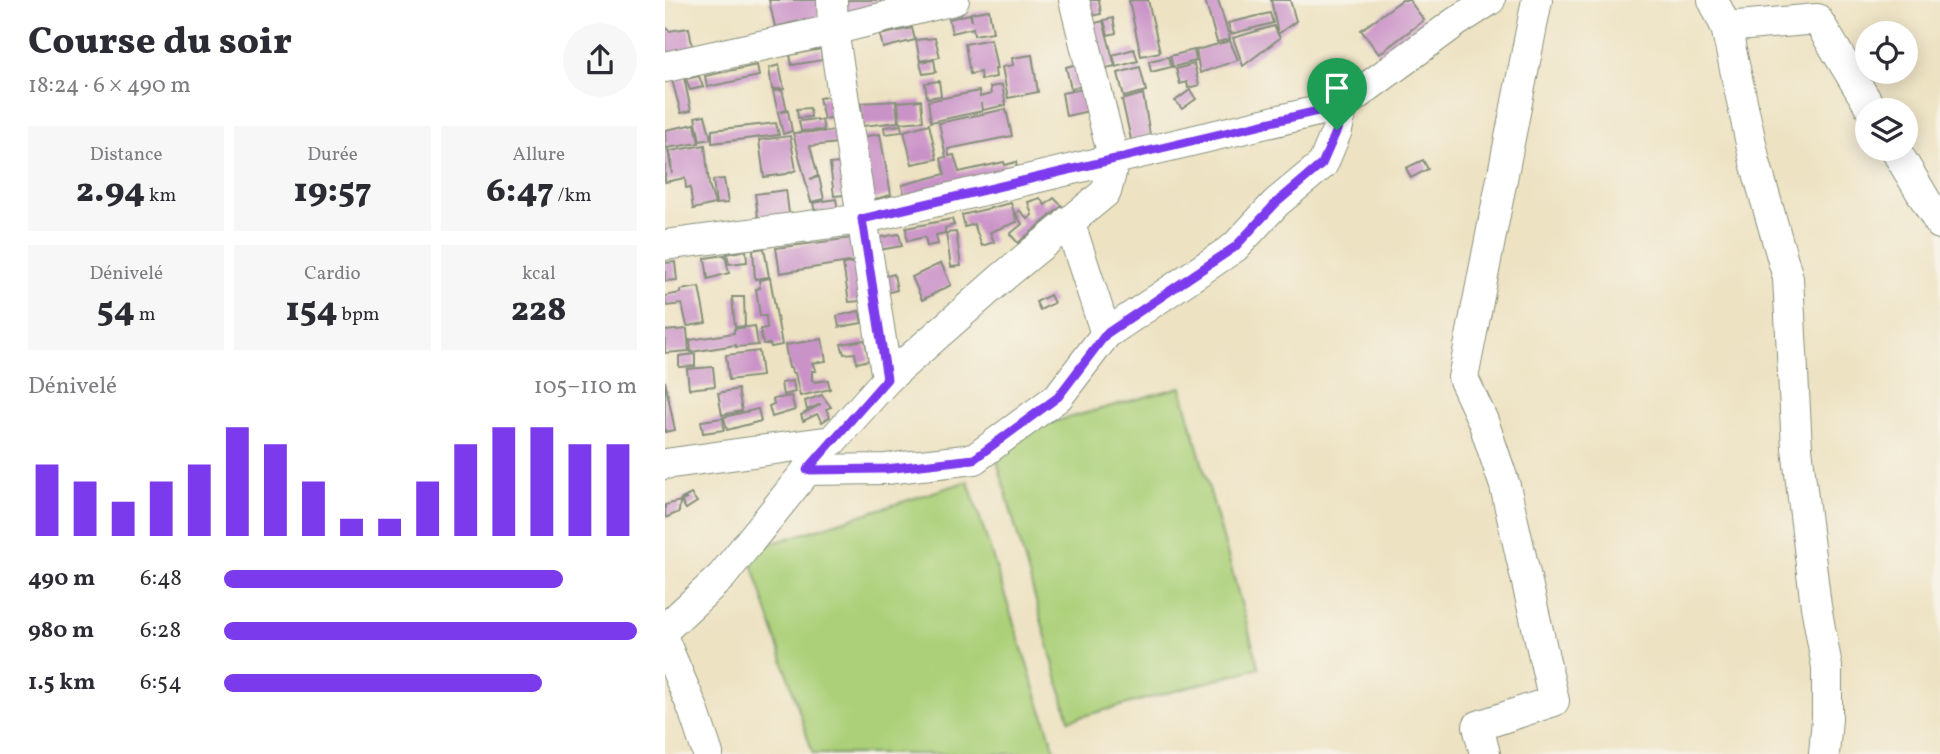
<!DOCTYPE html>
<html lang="fr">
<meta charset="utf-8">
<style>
:root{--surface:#fff;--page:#f7f7f7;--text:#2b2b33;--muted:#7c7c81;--accent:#7c3aed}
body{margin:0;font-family:Vollkorn,serif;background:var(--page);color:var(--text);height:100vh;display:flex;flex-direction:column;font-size:26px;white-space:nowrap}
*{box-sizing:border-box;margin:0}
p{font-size:23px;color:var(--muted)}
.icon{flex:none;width:38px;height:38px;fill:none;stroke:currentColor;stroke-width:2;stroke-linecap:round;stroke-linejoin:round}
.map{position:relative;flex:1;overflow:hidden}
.side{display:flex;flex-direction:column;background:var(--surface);width:665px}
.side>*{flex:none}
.fabs{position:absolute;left:1190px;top:21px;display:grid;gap:14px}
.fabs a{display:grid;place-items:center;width:63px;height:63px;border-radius:50%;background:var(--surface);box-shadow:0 4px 18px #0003;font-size:35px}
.pin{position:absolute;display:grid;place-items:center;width:60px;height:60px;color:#fff;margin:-72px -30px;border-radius:50% 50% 50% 0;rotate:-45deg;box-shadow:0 0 7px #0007}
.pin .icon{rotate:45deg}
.round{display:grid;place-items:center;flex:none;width:74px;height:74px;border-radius:37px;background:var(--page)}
.summary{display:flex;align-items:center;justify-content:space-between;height:119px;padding:0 28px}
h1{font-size:38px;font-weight:800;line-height:52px}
.figures{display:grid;grid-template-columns:repeat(3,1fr);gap:10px;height:119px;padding:7px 28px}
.figures div{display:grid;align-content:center;border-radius:0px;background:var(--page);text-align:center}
.figures b{font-size:35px;font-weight:800}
.figures small{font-size:19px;font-weight:400}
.figures p{font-size:19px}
.chart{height:196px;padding:14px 28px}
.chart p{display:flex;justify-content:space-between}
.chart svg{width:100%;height:126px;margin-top:7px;stroke:var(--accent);stroke-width:6}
ul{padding:0 28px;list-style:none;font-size:23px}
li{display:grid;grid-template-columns:112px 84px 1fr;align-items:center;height:52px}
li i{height:18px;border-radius:9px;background:var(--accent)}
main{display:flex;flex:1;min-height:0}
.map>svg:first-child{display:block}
</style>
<main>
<section class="side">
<div class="summary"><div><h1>Course du soir</h1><p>18:24 · 6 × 490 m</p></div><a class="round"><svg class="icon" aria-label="share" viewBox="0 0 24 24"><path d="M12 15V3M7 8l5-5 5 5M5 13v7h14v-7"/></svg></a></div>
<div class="figures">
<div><p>Distance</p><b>2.94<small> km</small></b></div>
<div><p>Durée</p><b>19:57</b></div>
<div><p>Allure</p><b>6:47<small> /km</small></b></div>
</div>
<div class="figures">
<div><p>Dénivelé</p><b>54<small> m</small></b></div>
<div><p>Cardio</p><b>154<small> bpm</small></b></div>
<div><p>kcal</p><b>228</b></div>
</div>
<div class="chart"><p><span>Dénivelé</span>105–110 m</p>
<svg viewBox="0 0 160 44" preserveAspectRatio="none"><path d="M5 44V19M15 44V25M25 44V32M35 44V25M45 44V19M55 44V6M65 44V12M75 44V25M85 44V38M95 44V38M105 44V25M115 44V12M125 44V6M135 44V6M145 44V12M155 44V12"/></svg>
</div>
<ul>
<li><b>490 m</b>6:48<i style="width:82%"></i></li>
<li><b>980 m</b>6:28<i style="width:100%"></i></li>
<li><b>1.5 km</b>6:54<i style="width:77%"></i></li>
</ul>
</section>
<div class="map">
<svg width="1275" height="754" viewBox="0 0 1275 754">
<rect width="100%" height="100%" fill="#f7f3e8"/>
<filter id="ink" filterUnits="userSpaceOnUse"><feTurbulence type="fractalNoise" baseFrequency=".0143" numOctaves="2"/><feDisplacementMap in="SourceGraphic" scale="14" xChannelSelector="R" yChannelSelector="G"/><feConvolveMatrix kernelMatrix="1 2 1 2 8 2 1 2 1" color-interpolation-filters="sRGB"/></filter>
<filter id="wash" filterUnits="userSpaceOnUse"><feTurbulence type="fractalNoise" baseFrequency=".00686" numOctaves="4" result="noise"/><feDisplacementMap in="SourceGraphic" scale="28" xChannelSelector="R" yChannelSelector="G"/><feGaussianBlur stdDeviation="1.57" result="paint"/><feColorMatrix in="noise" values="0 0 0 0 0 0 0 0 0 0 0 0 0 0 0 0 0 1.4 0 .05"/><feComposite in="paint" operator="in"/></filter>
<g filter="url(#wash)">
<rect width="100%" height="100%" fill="#ede2c2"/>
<g fill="#acd079" stroke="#668656" stroke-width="2">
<path d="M516,387L594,668L404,720L326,439Z"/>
<path d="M303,481L391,754H148L83,551Z"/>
</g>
<g id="blocks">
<g fill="#ca93c8">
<path d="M104,0H154V22L140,25L139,20L110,27Z"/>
<path d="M185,0H215L217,6L180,20L178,1Z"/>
<path d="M422,0H434L436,14L426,16Z"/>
<path d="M469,0H483L495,52L476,56L464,1Z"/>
<path d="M540,0H553L565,39L552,42Z"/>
<path d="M606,0H625L631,21L613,34Z"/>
<path d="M737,0H744L759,20L714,54L696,30Z"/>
<path d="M324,10L328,32L309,35L308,28L287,33L284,19L305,14L307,21L306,13Z"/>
<path d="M605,13L608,23L566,34L563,23Z"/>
<path d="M448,18L451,33L443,35L439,20Z"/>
<path d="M438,21L450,66L438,69L427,24Z"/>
<path d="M609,26L615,38L578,66L568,38Z"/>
<path d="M2,28L4,31L24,28L28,51L0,56V29Z"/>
<path d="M247,28L250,40L218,48L215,35Z"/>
<path d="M270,38L275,57L255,61L251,40Z"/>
<path d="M326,39L332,69H330L331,77L316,80L315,72L305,74L300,44Z"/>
<path d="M565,41L573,60L535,73L531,50Z"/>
<path d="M156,49L157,60L127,65L125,55Z"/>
<path d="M469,49L473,61L451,67L448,55Z"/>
<path d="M529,50L531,61L508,67L505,56Z"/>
<path d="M367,55L373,92L343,98L337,67L348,65L347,58Z"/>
<path d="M503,57L506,67L486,72L484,61Z"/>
<path d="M269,60L271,72L258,74L255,62Z"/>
<path d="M412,64L418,86L406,89L401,67Z"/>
<path d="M529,64L534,85L523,88L522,82L515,84L511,69Z"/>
<path d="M92,65L94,76L42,87L40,76Z"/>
<path d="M114,65L119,89H107L104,68Z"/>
<path d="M475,67L481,91L459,97L453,73Z"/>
<path d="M34,76L38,87L25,90L21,79Z"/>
<path d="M19,77L26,111L16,113L7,80Z"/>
<path d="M274,81L276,96L262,98L260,83Z"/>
<path d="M337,85L341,105L318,110L316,103L317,111L266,122L263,101L314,91L315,97L326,94L325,87Z"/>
<path d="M418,89L424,111L401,116L397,93Z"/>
<path d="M117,90L122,110L115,112L123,111L127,131L118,134L108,91Z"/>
<path d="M525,90L531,99L517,109L510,101Z"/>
<path d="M478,94L485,135L468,148L457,100Z"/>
<path d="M165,96L170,117L159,119L154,98Z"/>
<path d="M256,100L258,121L235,123L233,102Z"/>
<path d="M231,101L233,122L198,126L196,103Z"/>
<path d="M145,108L146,117L133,118L132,109Z"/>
<path d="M341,109L347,136L283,149L284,156L289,155L294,172L339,162L340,165L351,162L354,180L241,202L237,185L280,174L276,158L281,157L274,123Z"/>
<path d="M40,115L46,139L35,141L30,117Z"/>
<path d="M152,119V121L157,120L159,130L136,131L134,121Z"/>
<path d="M111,123L114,135L47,143V130Z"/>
<path d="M30,124L34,143L1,148L0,130Z"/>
<path d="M264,124L272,159L247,164L239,131Z"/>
<path d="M236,125L237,132L220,134L219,127Z"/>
<path d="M171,131L173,143L145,146L153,176L145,179L154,177L159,199L146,202L128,133Z"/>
<path d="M215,134L226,195L206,200L196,137Z"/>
<path d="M125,136L131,170L121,174L99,177L94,140Z"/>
<path d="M40,145L44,185L50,204L28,209L25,187L21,188L20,178L0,182V151L3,150L7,174L5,151Z"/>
<path d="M758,160L763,169L746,178L741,168Z"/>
<path d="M175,163L180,195L169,196L165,164Z"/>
<path d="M59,179L63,203L51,204L48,180Z"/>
<path d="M121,190L125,221L94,225L90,194Z"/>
<path d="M375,198L380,205L389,198L397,206L353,243L345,234L357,224L351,214L354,210L363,219L367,215L363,202Z"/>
<path d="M171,199L173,210L150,213L148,203Z"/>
<path d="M346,203L352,222L325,232L329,242L317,246L309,224L300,227L297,215Z"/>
<path d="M287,219L289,225L280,228V233L271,235L273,244L262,246L260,237L242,241L241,228Z"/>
<path d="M291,232L296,266L286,267L281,233Z"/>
<path d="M234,234L237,246L214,250L211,238Z"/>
<path d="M187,238L190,261L115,273L111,248Z"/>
<path d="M99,248L104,277L90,279L88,250Z"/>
<path d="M81,250L82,262L64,264L62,254Z"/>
<path d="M60,255L64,273L43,279L40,258Z"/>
<path d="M10,262L12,280L0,281V263Z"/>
<path d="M190,263L196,301L184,302L178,264Z"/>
<path d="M276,263L286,285L257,300L247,277Z"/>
<path d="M229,274L232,290L221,293L218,277Z"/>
<path d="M105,278L117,345L106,347L105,344H98L95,329L102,328L101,316H95L91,289L95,288L94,280Z"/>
<path d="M34,287L41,323L22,326L17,304L1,306L0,296L15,293V290Z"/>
<path d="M385,295L389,303L375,310L371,302Z"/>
<path d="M67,297H79L80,326L70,327Z"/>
<path d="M194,311L197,323L174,327L172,316Z"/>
<path d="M90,326L93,345L71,347V345L26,352L25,340L69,333V329Z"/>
<path d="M22,329L24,351L0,353V331Z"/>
<path d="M157,339L161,361L147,363L151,371H147V380L150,382L163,380L165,389L135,396L130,373H127L126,368H124L120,345Z"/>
<path d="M200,340L204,360L192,363L190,353L179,354L176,344Z"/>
<path d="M94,351L97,376L64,380L61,355Z"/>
<path d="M30,354V366L14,367V356Z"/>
<path d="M48,367L50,386L24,389L22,369Z"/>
<path d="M0,381L10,430L0,432Z"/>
<path d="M128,381L130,392L118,395L116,383Z"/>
<path d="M73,389L77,411L57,415L53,393Z"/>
<path d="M157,395L166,407L161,409L165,417L157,422L152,414L138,421L136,415L156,404L142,410L140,401Z"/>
<path d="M126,396L130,410L107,417L104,406L109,404L108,399Z"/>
<path d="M93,409L96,421L62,430L59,417Z"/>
<path d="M58,418L59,430L38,433L36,421Z"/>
<path d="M26,494L32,502L21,509L16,501L22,499L15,500Z"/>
<path d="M15,501L14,512L0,518V505Z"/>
</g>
</g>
</g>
<g filter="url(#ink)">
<use href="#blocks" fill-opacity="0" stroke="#86907b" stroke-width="2"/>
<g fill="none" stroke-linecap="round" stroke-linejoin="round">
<g stroke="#86907b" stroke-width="32">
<g id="minor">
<path d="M167,0L168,30L222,379"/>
<path d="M1048,0L1061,27L1090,162L1123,278L1132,448L1151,606L1162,667V718L1159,754"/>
<path d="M1061,27L1152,19L1207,110"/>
<path d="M0,67L168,30L289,0"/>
<path d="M1230,149L1275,224"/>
<path d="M404,221L441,334"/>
<path d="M0,245L197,219L678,105L791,22L825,0"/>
<path d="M0,464L167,441L222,379L339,276L441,192L449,161L409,0"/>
<path d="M142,470L221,469L309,459L393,397L441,334L570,247L611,203L658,164L672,130L678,105"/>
<path d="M0,629L57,576L155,454"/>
<path d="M0,643L28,709L43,754"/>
<path d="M820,754L813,726L889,701L840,486L818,421L798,378L872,0"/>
</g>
</g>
<use href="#minor" stroke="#fff" stroke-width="30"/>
</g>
</g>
<g fill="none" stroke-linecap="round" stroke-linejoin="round" filter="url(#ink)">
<g stroke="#fff" stroke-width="14">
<path id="route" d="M678,105L672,130L657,164L611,203L570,247L441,334L393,397L309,459L221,469L142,470L222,379L197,219Z"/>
</g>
<use href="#route" stroke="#7c3aed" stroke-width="9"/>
</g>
</svg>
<div class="fabs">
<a><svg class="icon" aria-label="locate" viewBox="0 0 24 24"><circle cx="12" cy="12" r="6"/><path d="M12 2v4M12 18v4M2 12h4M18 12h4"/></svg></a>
<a><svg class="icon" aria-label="layers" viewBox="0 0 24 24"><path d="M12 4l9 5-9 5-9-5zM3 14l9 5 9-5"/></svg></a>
</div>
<div class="pin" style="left:672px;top:130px;background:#1e9e55"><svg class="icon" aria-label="arrive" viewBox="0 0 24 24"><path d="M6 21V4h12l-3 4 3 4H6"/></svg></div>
</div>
</main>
